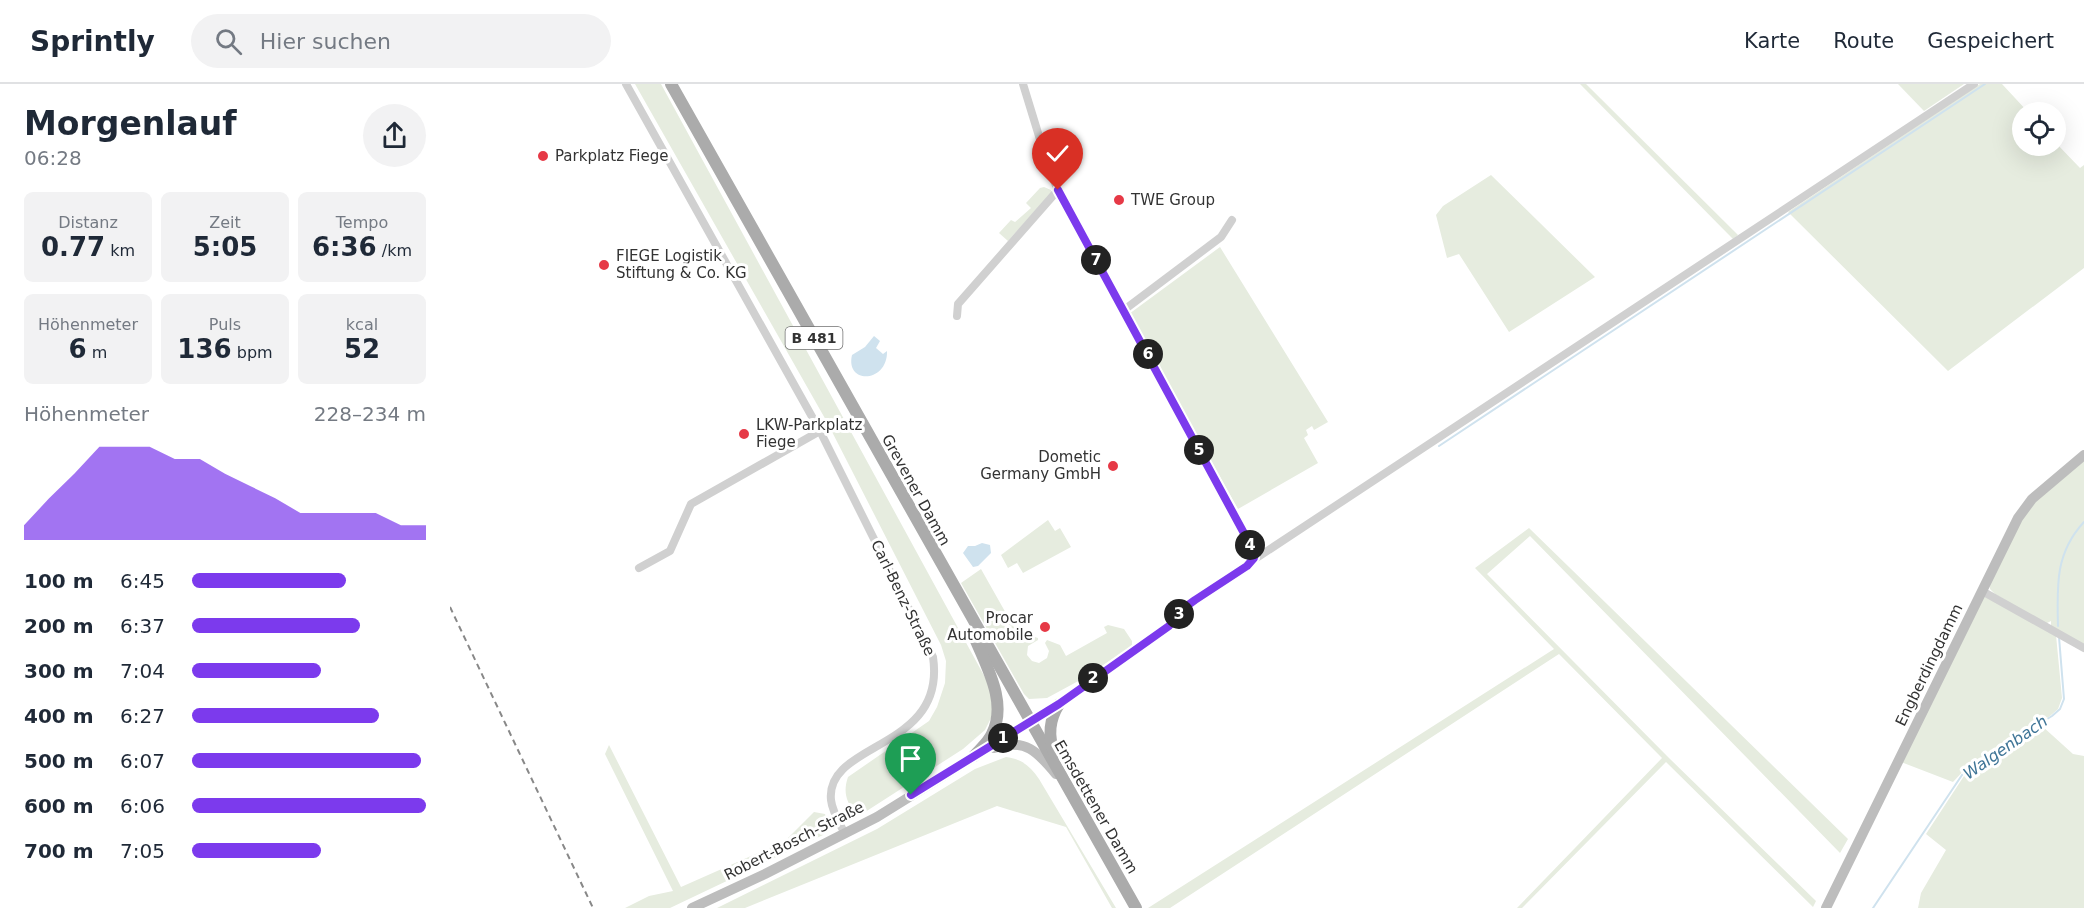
<!DOCTYPE html>
<html lang="de">
<meta charset="utf-8">
<style>
:root{--surface:#fff;--page:#f2f2f3;--text:#1f2937;--muted:#747a83;--line:#e0e1e3;--accent:#7c3aed}
body{margin:0;font-family:"DejaVu Sans",sans-serif;background:var(--page);color:var(--text);height:100vh;display:flex;flex-direction:column;font-size:22px;white-space:nowrap}
*{box-sizing:border-box;margin:0}
p{font-size:20px;color:var(--muted)}
.icon{flex:none;width:33px;height:33px;fill:none;stroke:currentColor;stroke-width:2;stroke-linecap:round;stroke-linejoin:round}
.map{position:relative;flex:1;overflow:hidden}
.panel{display:flex;flex-direction:column;background:var(--surface);width:450px}
.panel>*{flex:none}
.tools{position:absolute;left:1562px;top:18px;display:grid;gap:12px}
.tools a{display:grid;place-items:center;width:54px;height:54px;border-radius:50%;background:var(--surface);box-shadow:0 6px 24px #0002;font-size:30px}
.pin{position:absolute;display:grid;place-items:center;width:51px;height:51px;color:#fff;margin:-62px -26px;border-radius:50% 50% 50% 0;rotate:-45deg;box-shadow:0 0 6px #0007}
.pin .icon{rotate:45deg}
.km{position:absolute;width:30px;height:30px;margin:-15px;border-radius:50%;background:#222;color:#fff;font-size:16px;line-height:30px;text-align:center}
.round{display:grid;place-items:center;flex:none;width:63px;height:63px;border-radius:32px;background:var(--page)}
.summary{display:flex;align-items:center;justify-content:space-between;height:102px;padding:0 24px}
h1{font-size:33px;font-weight:800;line-height:45px}
.figures{display:grid;grid-template-columns:repeat(3,1fr);gap:9px;height:102px;padding:6px 24px}
.figures div{display:grid;align-content:center;border-radius:9px;background:var(--page);text-align:center}
.figures b{font-size:26px;font-weight:800}
.figures small{font-size:16px;font-weight:400}
.figures p{font-size:16px}
.chart{height:168px;padding:12px 24px}
.chart p{display:flex;justify-content:space-between}
.chart svg{width:100%;height:108px;margin-top:6px;fill:var(--accent);opacity:.7}
ul{padding:0 24px;list-style:none;font-size:20px}
li{display:grid;grid-template-columns:96px 72px 1fr;align-items:center;height:45px}
li i{height:15px;border-radius:8px;background:var(--accent)}
header{display:flex;align-items:center;gap:36px;box-sizing:border-box;height:84px;padding:0 30px;background:var(--surface);border-bottom:2px solid var(--line)}
header strong{font-size:28px}
nav{display:flex;gap:33px;margin-inline-start:auto;font-size:21px}
.search{width:420px;height:54px;background:var(--page);display:flex;align-items:center;gap:15px;box-sizing:border-box;padding:0 21px;border-radius:33px;color:var(--muted);font-size:22px}
main{display:flex;flex:1;min-height:0}
.map>svg:first-child{display:block}
</style>
<header>
<strong>Sprintly</strong>
<div class="search"><svg class="icon" aria-label="search" viewBox="0 0 24 24"><circle cx="10" cy="10" r="6"/><path d="M15 15l6 6"/></svg>Hier suchen</div>
<nav><a>Karte</a><a>Route</a><a>Gespeichert</a></nav>
</header>
<main>
<section class="panel">
<div class="summary"><div><h1>Morgenlauf</h1><p>06:28</p></div><a class="round"><svg class="icon" aria-label="share" viewBox="0 0 24 24"><path d="M12 15V3M7 8l5-5 5 5M5 13v7h14v-7"/></svg></a></div>
<div class="figures">
<div><p>Distanz</p><b>0.77<small> km</small></b></div>
<div><p>Zeit</p><b>5:05</b></div>
<div><p>Tempo</p><b>6:36<small> /km</small></b></div>
</div>
<div class="figures">
<div><p>Höhenmeter</p><b>6<small> m</small></b></div>
<div><p>Puls</p><b>136<small> bpm</small></b></div>
<div><p>kcal</p><b>52</b></div>
</div>
<div class="chart"><p><span>Höhenmeter</span>228–234 m</p>
<svg viewBox="0 0 160 44" preserveAspectRatio="none"><path d="M0 44V38L10 27L20 17L30 6L40 6L50 6L60 11L70 11L80 17L90 22L100 27L110 33L120 33L130 33L140 33L150 38L160 38V44z"/></svg>
</div>
<ul>
<li><b>100 m</b>6:45<i style="width:66%"></i></li>
<li><b>200 m</b>6:37<i style="width:72%"></i></li>
<li><b>300 m</b>7:04<i style="width:55%"></i></li>
<li><b>400 m</b>6:27<i style="width:80%"></i></li>
<li><b>500 m</b>6:07<i style="width:98%"></i></li>
<li><b>600 m</b>6:06<i style="width:100%"></i></li>
<li><b>700 m</b>7:05<i style="width:55%"></i></li>
</ul>
</section>
<div class="map">
<svg width="1634" height="824" viewBox="0 0 1634 824">
<rect width="100%" height="100%" fill="#fff"/>
<g fill="#e6ecdf">
<path d="M185,0H211L543,608L544,628L535,646L513,665L412,730H405C396,716 393,708 398,693L479,637L487,623L495,599L496,577L491,561L377,338Z"/>
<path d="M1130,0H1136L1288,151L1283,155Z"/>
<path d="M1448,0H1514L1474,27Z"/>
<path d="M1530,0H1552L1578,28H1572V62H1605V58L1630,84L1634,81V184L1498,287L1338,128Z"/>
<path d="M1041,91L1145,193L1059,248L1009,170L997,174L986,131L993,122Z"/>
<path d="M594,103L601,106V109L558,157L549,149L561,136L565,138L581,124L576,119L590,104Z"/>
<path d="M770,163L878,338L864,346L862,342L856,346L858,351L854,354L868,379L788,425L679,230Z"/>
<path d="M1634,377V561L1601,543V537L1595,540L1545,510L1540,505L1539,499L1571,436L1588,413Z"/>
<path d="M598,436L605,447L610,444L621,463L573,489L567,479L558,484L551,471Z"/>
<path d="M1079,444L1398,755L1390,769L1080,452L1037,490L1219,674L1366,817L1363,823L1216,678L1072,824H1067L1212,674L1109,570L720,824H698L1104,565L1025,484Z"/>
<path d="M531,485L566,547L588,554V556L578,562L577,571L582,577L589,579L597,574L599,567L595,559L597,556L610,561L616,572L657,549L654,543L658,541L674,545L682,557V562L632,595L597,614L579,615L574,610L511,499Z"/>
<path d="M1534,513H1539L1606,551L1612,614L1608,625L1600,632L1518,682L1503,698L1451,678Z"/>
<path d="M1592,642L1623,670L1634,672V824H1468L1471,809L1496,766L1476,750L1514,692L1521,684Z"/>
<path d="M159,661L231,803L335,757L364,728L375,730L379,741L373,751L220,824H175L199,812L223,807L155,670Z"/>
<path d="M556,673C572,675 580,682 589,695L666,824H662L616,743L547,722L295,824H267L427,745L525,685Z"/>
</g>
<g fill="#cfe2ee">
<path d="M424,252L430,257L426,264L433,270L437,267C438,299 395,301 402,271L415,263Z"/>
<path d="M532,459L540,461L541,469L528,482L523,483L513,469L518,462H525Z"/>
</g>
<g fill="none" stroke-linecap="round" stroke-linejoin="round">
<g stroke="#cfe2ee" stroke-width="2">
<path d="M989,362L1535,0"/>
<path d="M1608,542C1607,502 1605,469 1634,438"/>
<path d="M1423,824L1512,691L1520,683L1602,632L1610,625L1614,615L1609,553"/>
</g>
<g stroke="#d0d0d0" stroke-width="8">
<path d="M176,0L370,347L483,573C497,667 375,657 381,716C382,727 390,740 395,750"/>
<path d="M573,0L600,88L608,106L802,464L804,470L802,477"/>
<path d="M674,226L771,153L782,136"/>
<path d="M507,232L508,220L608,106"/>
<path d="M189,484L220,467L241,420L370,347"/>
<path d="M1532,507L1634,564"/>
<path d="M580,638L609,620L719,541L734,524L802,477L1524,0"/>
</g>
<g stroke="#bdbdbd" stroke-width="10">
<path d="M544,664C575,654 587,667 606,690"/>
<path d="M242,824L315,790L427,733L580,638"/>
<path d="M1376,824L1568,434L1582,415L1634,371"/>
</g>
<g stroke="#ababab" stroke-width="12">
<path d="M221,0L686,824"/>
<path d="M604,669C598,651 599,636 609,620"/>
<path d="M524,672C530,665 538,659 542,650C558,618 536,582 524,552"/>
</g>
<path stroke="#888" stroke-width="2" stroke-dasharray="6 4.5" stroke-linecap="butt" d="M0,523L143,824"/>
</g>
<g fill="none" stroke-linecap="round" stroke-linejoin="round">
<g stroke="#fff" stroke-width="12">
<path id="route" d="M461,711L609,620L719,542L734,524L745,516L797,482L804,474L802,464L608,106"/>
</g>
<use href="#route" stroke="#7c3aed" stroke-width="8"/>
</g>
<g fill="#e63946" stroke="#fff" stroke-width="2">
<circle cx="93" cy="72" r="6"/>
<circle cx="669" cy="116" r="6"/>
<circle cx="154" cy="181" r="6"/>
<circle cx="294" cy="350" r="6"/>
<circle cx="663" cy="382" r="6"/>
<circle cx="595" cy="543" r="6"/>
</g>
<g text-anchor="middle" stroke-width="6" stroke-linejoin="round" paint-order="stroke">
<rect fill="#fff" stroke="#707070" stroke-width="1.5" x="335.5" y="243" width="57" height="22" rx="4.5"/>
<g font-size="14" font-weight="bold" fill="#333">
<text x="364" y="259">B 481</text>
</g>
<g font-size="15" fill="#333" stroke="#fff" text-anchor="start">
<text x="105" y="77">Parkplatz Fiege</text>
<text x="681" y="121">TWE Group</text>
<text x="166" y="177">FIEGE Logistik<tspan x="166" dy="17">Stiftung &amp; Co. KG</tspan></text>
<text x="306" y="346">LKW-Parkplatz<tspan x="306" dy="17">Fiege</tspan></text>
<text x="651" y="378" text-anchor="end">Dometic<tspan x="651" dy="17">Germany GmbH</tspan></text>
<text x="583" y="539" text-anchor="end">Procar<tspan x="583" dy="17">Automobile</tspan></text>
</g>
<g font-size="15" fill="#333" stroke="#fff">
<text transform="translate(466 406) rotate(61)" y="5">Grevener Damm</text>
<text transform="translate(453 514) rotate(64)" y="5">Carl-Benz-Straße</text>
<text transform="translate(1479 581) rotate(-64)" y="5">Engberdingdamm</text>
<text transform="translate(646 723) rotate(60)" y="5">Emsdettener Damm</text>
<text transform="translate(344 757) rotate(-27)" y="5">Robert-Bosch-Straße</text>
</g>
<g font-size="16" font-style="italic" fill="#3f7597" stroke="#fff">
<text transform="translate(1555 663) rotate(-35)" y="6">Walgenbach</text>
</g>
</g>
</svg>
<div class="tools">
<a><svg class="icon" aria-label="locate" viewBox="0 0 24 24"><circle cx="12" cy="12" r="6"/><path d="M12 2v4M12 18v4M2 12h4M18 12h4"/></svg></a>
</div>
<div class="pin" style="left:461px;top:711px;background:#1e9e55"><svg class="icon" aria-label="arrive" viewBox="0 0 24 24"><path d="M6 21V4h12l-3 4 3 4H6"/></svg></div>
<div class="pin" style="left:608px;top:106px;background:#d93025"><svg class="icon" aria-label="check" viewBox="0 0 24 24"><path d="M5 12l5 5 9-10"/></svg></div>
<b class="km" style="left:553px;top:654px">1</b>
<b class="km" style="left:643px;top:594px">2</b>
<b class="km" style="left:729px;top:530px">3</b>
<b class="km" style="left:800px;top:461px">4</b>
<b class="km" style="left:749px;top:366px">5</b>
<b class="km" style="left:698px;top:270px">6</b>
<b class="km" style="left:646px;top:176px">7</b>
</div>
</main>
